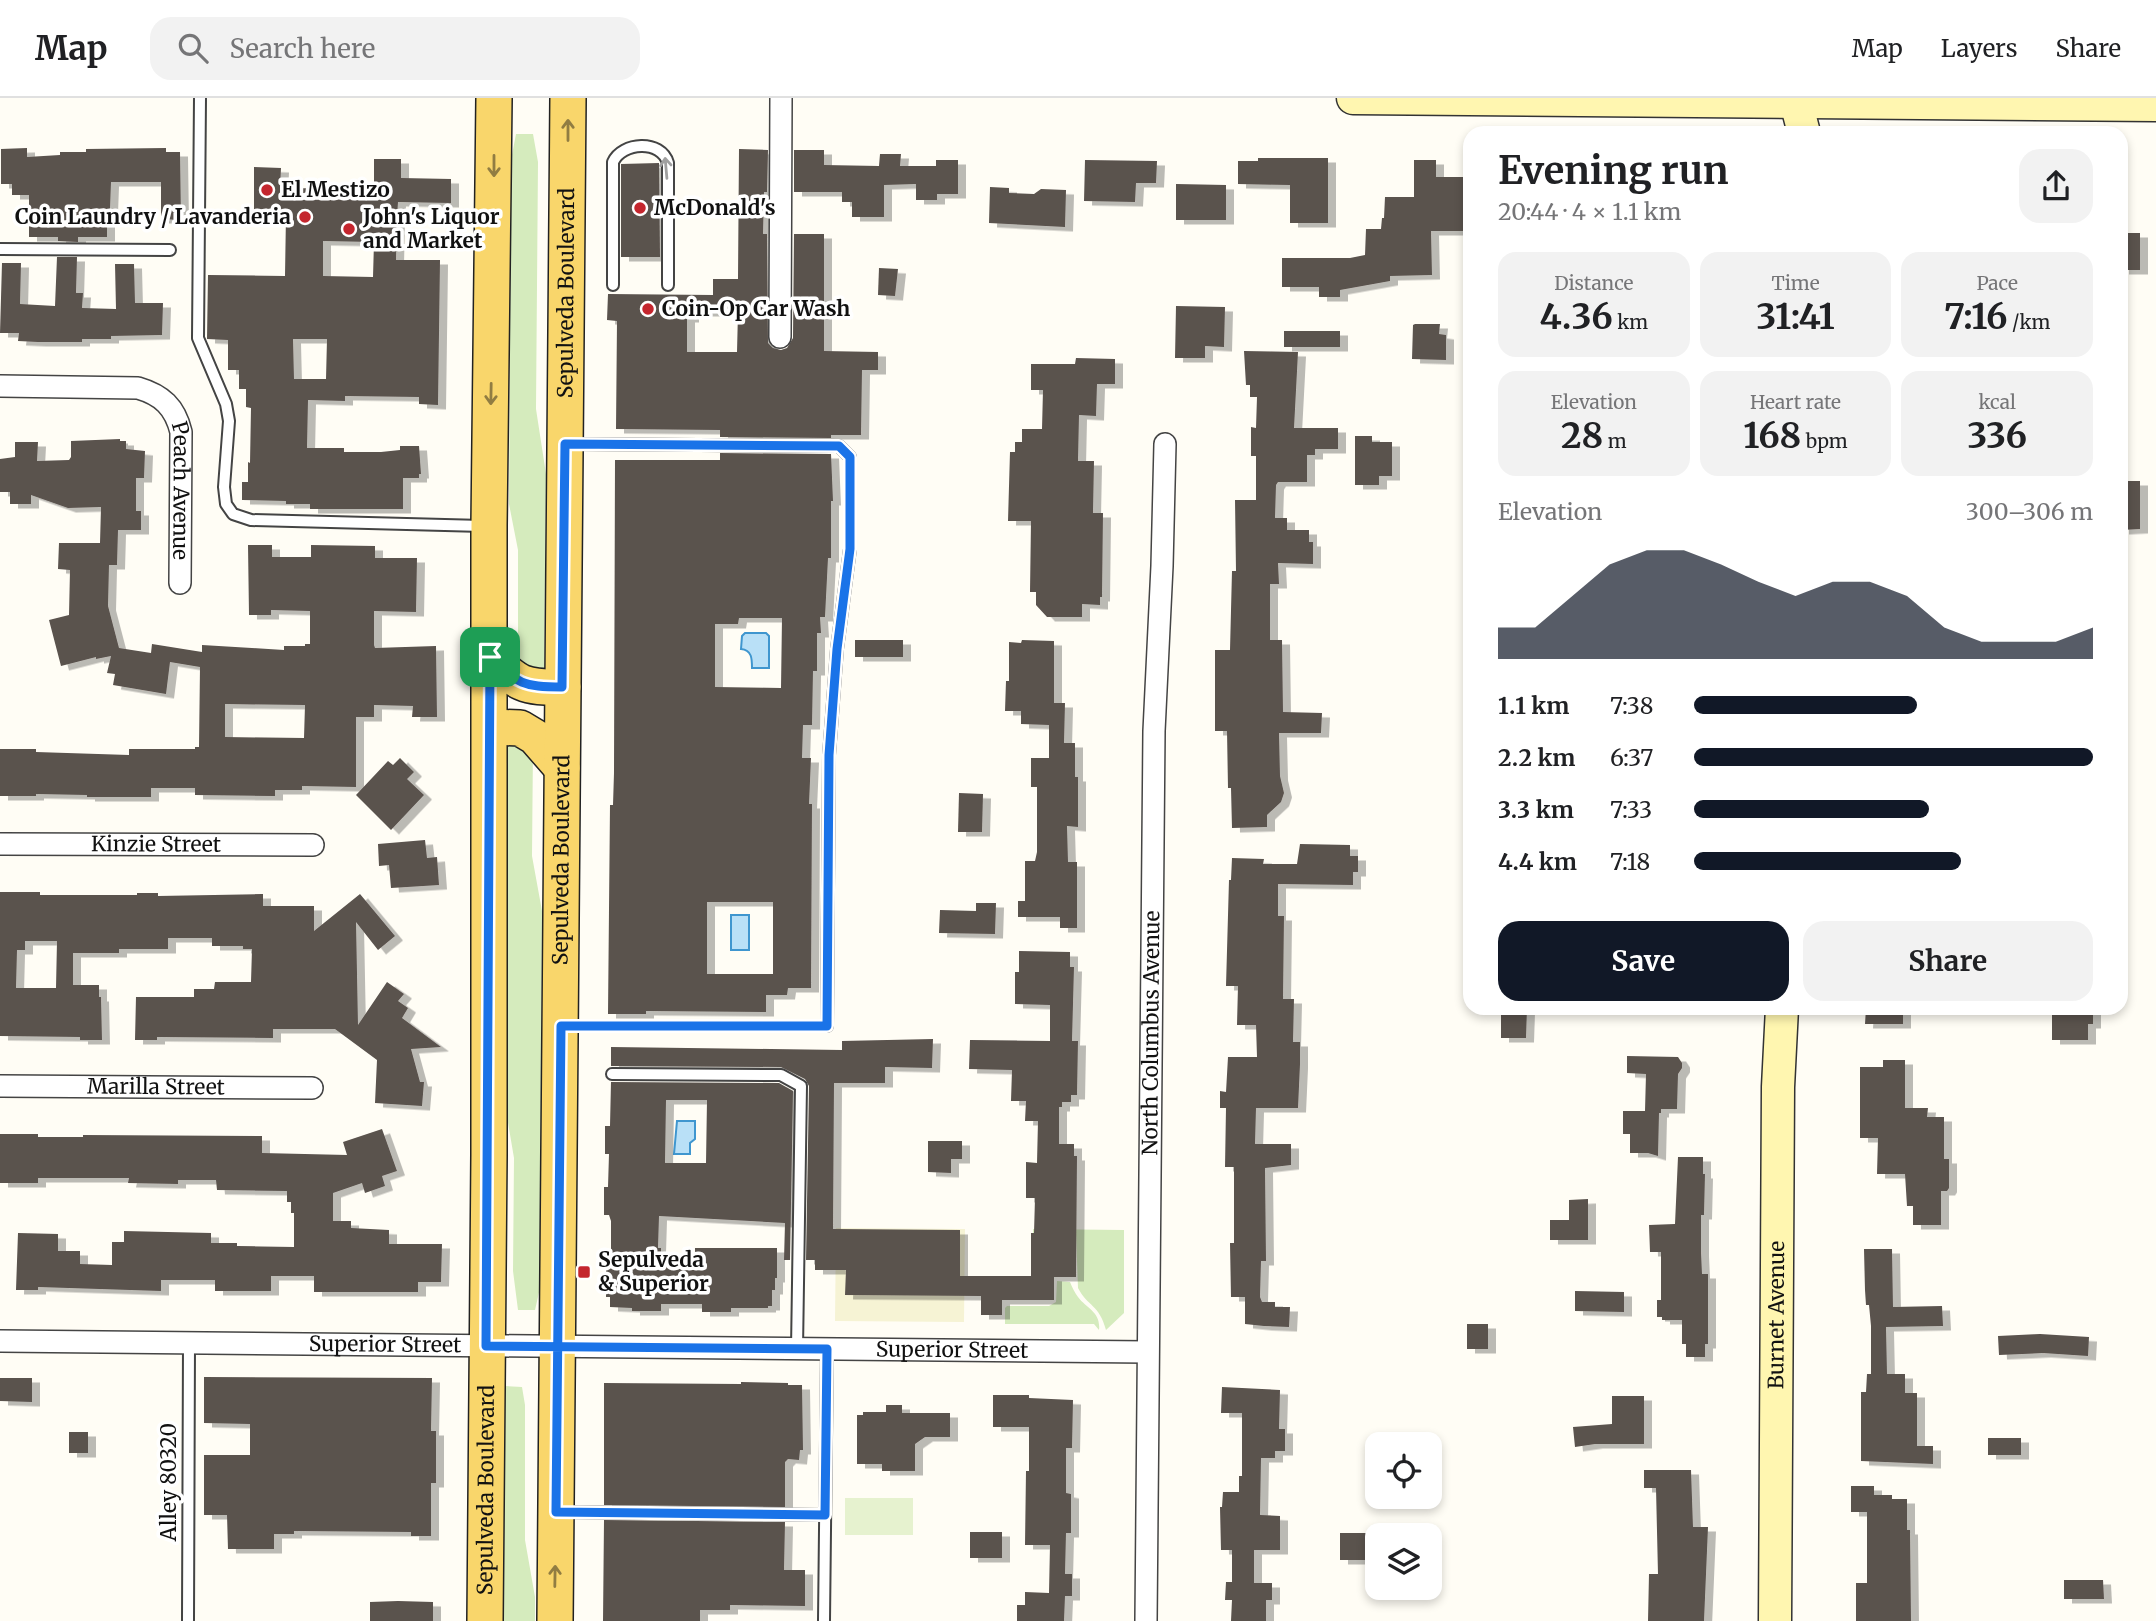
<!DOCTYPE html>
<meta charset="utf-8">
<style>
:root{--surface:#fff;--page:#f2f2f2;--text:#202124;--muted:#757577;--line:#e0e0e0;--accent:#111827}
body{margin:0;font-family:Merriweather,serif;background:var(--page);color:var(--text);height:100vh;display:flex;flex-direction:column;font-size:26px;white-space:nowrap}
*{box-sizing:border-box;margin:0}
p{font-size:23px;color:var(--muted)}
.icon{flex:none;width:38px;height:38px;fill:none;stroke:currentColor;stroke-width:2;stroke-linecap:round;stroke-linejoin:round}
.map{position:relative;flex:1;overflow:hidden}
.drawer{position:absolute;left:1463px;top:28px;width:665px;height:889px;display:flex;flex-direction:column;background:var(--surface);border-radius:21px;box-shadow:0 4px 10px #0003}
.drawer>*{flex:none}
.controls{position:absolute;left:1365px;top:1334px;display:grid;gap:14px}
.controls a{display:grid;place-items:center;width:77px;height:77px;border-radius:14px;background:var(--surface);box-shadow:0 4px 10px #0003;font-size:35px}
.pin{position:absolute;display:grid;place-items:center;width:60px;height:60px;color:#fff;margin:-30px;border-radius:14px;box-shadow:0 4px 10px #0006}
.round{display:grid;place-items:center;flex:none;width:74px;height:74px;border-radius:21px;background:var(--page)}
.summary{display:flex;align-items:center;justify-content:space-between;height:119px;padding:0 35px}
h1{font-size:38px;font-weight:700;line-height:52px}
.figures{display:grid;grid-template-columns:repeat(3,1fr);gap:10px;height:119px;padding:7px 35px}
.figures div{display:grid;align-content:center;border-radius:18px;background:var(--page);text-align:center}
.figures b{font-size:35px;font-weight:700}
.figures small{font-size:19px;font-weight:400}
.figures p{font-size:19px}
.chart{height:196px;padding:14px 35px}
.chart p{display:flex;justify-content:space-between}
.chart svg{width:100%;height:126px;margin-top:7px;fill:var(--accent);opacity:.7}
.primary-button{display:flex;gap:14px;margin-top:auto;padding:14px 35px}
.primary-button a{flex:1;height:80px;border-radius:21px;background:var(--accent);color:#fff;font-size:28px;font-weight:700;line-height:80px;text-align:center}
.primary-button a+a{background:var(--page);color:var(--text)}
ul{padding:0 35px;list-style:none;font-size:23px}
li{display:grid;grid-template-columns:112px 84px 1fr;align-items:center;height:52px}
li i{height:18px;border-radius:9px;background:var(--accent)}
header{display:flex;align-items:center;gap:42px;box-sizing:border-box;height:98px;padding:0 35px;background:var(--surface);border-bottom:2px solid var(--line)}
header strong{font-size:33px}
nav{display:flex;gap:38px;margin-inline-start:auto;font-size:24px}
.search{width:490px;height:63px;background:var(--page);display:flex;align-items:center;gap:18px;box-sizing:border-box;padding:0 24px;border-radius:21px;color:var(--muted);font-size:26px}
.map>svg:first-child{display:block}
</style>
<header>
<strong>Map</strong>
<div class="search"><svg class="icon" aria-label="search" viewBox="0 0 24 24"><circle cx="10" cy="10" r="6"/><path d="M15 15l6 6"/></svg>Search here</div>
<nav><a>Map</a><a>Layers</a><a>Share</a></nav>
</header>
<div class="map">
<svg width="2156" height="1523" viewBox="0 0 2156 1523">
<defs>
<filter id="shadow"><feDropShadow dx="8" dy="4.5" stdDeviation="0" flood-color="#0004"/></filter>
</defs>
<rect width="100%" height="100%" fill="#fffdf5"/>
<path fill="#f6f3d4" d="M836,1130L965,1131L964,1224L835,1223Z"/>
<g fill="#d5ebbd">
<path d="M516,36H533L538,64L536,311L546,376L544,573L518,570V452L509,406L511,62Z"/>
<path d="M506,647L533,648L532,758L542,813L540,1190L535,1212H518L513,1173L514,1060L506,1013Z"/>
<path d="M1033,1131L1124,1132V1215L1106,1232C1099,1206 1088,1209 1078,1190L1076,1135H1033Z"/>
<path d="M1057,1183L1070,1184C1072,1189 1075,1195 1078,1199C1087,1211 1101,1214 1099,1232L1094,1226H1005V1210L1007,1208H1049L1056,1204Z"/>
<path d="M505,1288L522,1289L525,1307V1442L535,1499V1523H499L500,1305Z"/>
</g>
<rect fill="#e6f2cf" x="845" y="1400" width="68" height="37"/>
<g fill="#b9e0f7" stroke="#3f96cf" stroke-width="2">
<path d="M745,535H766L769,538V570H752C752,561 752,552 741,551L742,538Z"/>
<rect x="731" y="817" width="18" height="35"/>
<path d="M677,1023H695V1041L690,1045V1056H674Z"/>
</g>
<g fill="#5a524d" fill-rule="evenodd" filter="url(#shadow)">
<path d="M27,50V59L60,57V54H86V51L166,50V54H180L181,122L161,121V84H111L110,111H107V139H78V144L58,143V139H29V97H12V86H1V51Z"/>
<path d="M739,51L768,52L767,94H764L763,136H767L768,245L773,250L781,252L787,250L793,240L794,136H824V253L878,254V272H862L861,337H831V340L720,339V332L616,331L617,223L607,222L608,196L713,197V181H738ZM691,214H738L737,254H687V220H691Z"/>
<path d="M794,52H824V67L879,68L880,56H901L900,68H936V62H958V96H937V102H916V86L884,87V119H852V104H842V94H794Z"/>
<path d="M1258,60H1328V125H1290V87L1238,86V63H1258Z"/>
<path d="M374,61H401V80L451,81V105L398,104L397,119L396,162H440L438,307L419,306V299L345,298V303L308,302L307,350H344V354H381L400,352V348H419L421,376H419V380H403V411H310V406H286V403L242,402V384H248V364L250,365L251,310L246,309V291H239V272H228V242L207,241L208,177L285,178L286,117L254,116V69L281,70L280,90L374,91ZM323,143L374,144L373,179L323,178ZM293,241H327L326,281H294Z"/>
<path d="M1085,62L1157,63L1156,85H1136L1135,104L1084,103Z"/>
<path d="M1414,62H1436V79H1470V133H1431L1432,177L1390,178V183L1340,192V199H1319V189H1282V160H1350L1365,157L1366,131H1381L1382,120H1384L1385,99H1414Z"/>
<path d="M659,65L660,159H621V66Z"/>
<path d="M1176,86L1226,87V122H1176Z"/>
<path d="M990,89L1009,90V95L1034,96L1041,91L1066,92L1065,129L989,125Z"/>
<rect x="2121" y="135" width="19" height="37"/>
<path d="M57,159H77L76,195H83L82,210L116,211L115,166H134L135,205H163L162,237L111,238V241H82V244H38L18,243L19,235H0L2,165H21L20,206L55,208Z"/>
<path d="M879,170L898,171L895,198L878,197Z"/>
<path d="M1176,208L1225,209L1224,249L1205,248V260H1175Z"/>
<path d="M1415,226H1440L1439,236L1446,237V262L1412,261L1413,227Z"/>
<rect x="1284" y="233" width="56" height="16"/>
<path d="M1244,253L1298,254L1294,330H1338V351H1315V357H1307V384H1278L1276,387L1275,420H1287V432H1309V444H1313V466L1278,465L1279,486H1270V542H1282L1283,614L1322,615L1321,635H1279L1280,678L1284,695L1281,704L1267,717V729L1232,730L1231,690H1228L1227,633H1215V552H1230L1232,473H1236L1235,402H1256V358H1251V329L1256,330L1257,299H1250V287H1246Z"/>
<path d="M1076,260L1115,261V286H1097L1096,318L1079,317L1078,363H1094L1093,415H1103L1102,499H1100V507L1082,506V519H1047L1036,507V494H1030L1031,423H1008L1010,354H1015V344H1022V331H1042L1043,292H1031V266H1075Z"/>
<path d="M1355,338H1372V344H1392V378H1379V387H1355Z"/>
<path d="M120,341V343H126V351L145,353L144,380H136V413H141V432H118L117,467H109L108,508L119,550L151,555L152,546L202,554V547L284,552V548H305V546H310V513L271,512V517H249L248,447H272V459H311V447L375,448V460H417L416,514L374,513V547L375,550L436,548L437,619H412L413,608L374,607V619H356V689L302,688V692H275V698L195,697V690H151V699H87V697L36,696V698H0V651H36V654L129,657V651H195V649H199L200,569L170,564L166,596L113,587L115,576L107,575L111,558L96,561V559L61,568L49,522L69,517L70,472L58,471L59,445H100L101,409L68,410L31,397V406H10V394H0V361L15,359V344H38L37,363L69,362L71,359V343ZM225,606L305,607L304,640L225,639Z"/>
<path d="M720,355L831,356L833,403H831V460H828L825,519H820L821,535H817V573H813L812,627H803L802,660H811L809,706H812L811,890H788L787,897H766V914L646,913V916H608L610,707H613L614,675L615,362H720ZM739,520H782L781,590L715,589V526H738ZM707,804H773V876H707Z"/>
<path d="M2121,383H2140V431L2121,432Z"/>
<rect x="855" y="542" width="48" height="17"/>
<path d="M1022,542L1054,543V605H1065L1064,645H1075V679H1078V729L1067,728L1068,764H1077V830H1060V819H1018V803H1025V763H1035L1037,754V689H1031V660H1049V627L1021,626V613H1005L1006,583H1009V544L1021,545Z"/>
<path d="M400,660L414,674L407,681L424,697L391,732L356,697L388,663L393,667Z"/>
<path d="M959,695L983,696L982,734H958Z"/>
<path d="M425,742L427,760L437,759L439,787L391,790L389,767L379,768L378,746Z"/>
<path d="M1300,746L1350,747V758H1358V774H1353V787L1278,786V818H1284L1283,901H1294L1293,944H1300V966L1298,1010H1256L1255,1046H1291V1067L1265,1070L1266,1163H1261L1260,1199L1262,1204H1275V1209H1290L1289,1229L1264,1228L1245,1226V1199H1231L1230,1145H1234V1069H1225L1226,1010H1220V993L1226,994L1228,959H1257L1256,927H1237L1238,888H1226L1229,782H1231L1232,760L1264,761L1263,766H1297Z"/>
<path d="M0,794H40V797H137V795H158V798L263,796V808H314V833L360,796L395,838L378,852L356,824L358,927L387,884L404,896L398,903L408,910L402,920L441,949L411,951L420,984H424L422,1008L375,1005L377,962L335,931H273V940L157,939V942H135L136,899H194V891H214L215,884H251L252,851H243V848H212V840H168V851H119V855H73V887H99V899H101L102,942H80V939L0,938ZM25,843H57L56,890H16L17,852H25Z"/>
<path d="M976,805H996L995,836L939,835L940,812L976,813Z"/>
<path d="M1019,853L1070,854V869H1074L1072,943H1078L1077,997H1071V1004H1062V1009H1059V1046H1074V1058H1077L1076,1179H1054V1202H1002V1217H981V1198L845,1197L846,1172H815V1162H806L809,988L805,981L781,969L611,968V949L842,952V943L933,941L932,970L885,969V985H834L833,1131L960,1132V1178H1031V1135H1034L1035,1100H1026V1064L1037,1065L1038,1023H1025L1026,1003H1011L1012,972L969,971L970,942L1050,943V907L1015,906V874H1019Z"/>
<path d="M1501,910H1527L1526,940H1501Z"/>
<path d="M1866,910H1903V926H1865Z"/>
<path d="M2052,910H2093V926H2088V942H2052Z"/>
<path d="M1627,958L1678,959L1682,965V970L1678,976L1677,1011H1661V1015H1659L1658,1058L1648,1055H1630V1036H1623V1013H1645L1646,976L1627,975Z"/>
<path d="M1883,962H1905V1010H1928L1927,1019H1944V1061H1949V1090L1947,1093H1941V1127H1913V1108H1907L1905,1076H1877L1878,1040H1860V969H1883Z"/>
<path d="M611,984L779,985L793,993L790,1162H784L785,1125L659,1118L658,1150H661V1158H695V1150H777V1180H775V1192H772V1208H768V1210H731V1214H702V1206H661V1213H632V1210L610,1209V1199H606V1164H611V1123L609,1117H604V1089H608L609,1056H605V1028H610ZM666,1002H707L706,1065H665Z"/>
<path d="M382,1031L397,1073L382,1078L385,1088L365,1095L362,1085L333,1095V1123H351V1130L389,1132V1146H442L441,1184H418V1194H314V1178H271V1193H215V1182H161V1193L38,1189V1192H16L18,1135L58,1136V1153H80V1166L112,1167V1144H124V1133L211,1135V1145H237V1148L294,1149V1115H291V1104H287V1093L217,1092L216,1082H178V1086L128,1085L129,1080H38V1085H0V1036H38V1039H83V1037L262,1038V1055L347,1057L343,1044Z"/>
<path d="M928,1043H962V1061H951V1075L928,1074Z"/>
<path d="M1678,1059H1703V1076H1705L1704,1117H1701V1154L1702,1176H1708V1246H1705V1259H1686V1246H1682V1222H1662V1219H1657V1202H1661V1154H1650L1649,1127L1675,1126Z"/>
<path d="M1588,1101V1142H1550V1122H1569V1102Z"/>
<path d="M1864,1151H1892L1893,1209L1942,1208L1943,1228L1886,1229L1887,1276H1905V1295H1917V1348H1933V1366L1861,1363V1294H1866L1867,1276H1871V1228L1869,1207H1866L1865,1192Z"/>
<path d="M1575,1193L1624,1194V1214L1575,1213Z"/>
<rect x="1467" y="1226" width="21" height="25"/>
<path d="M2040,1236L2089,1239L2088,1258L2043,1255L1999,1257L1998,1238Z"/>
<path d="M204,1279L432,1280L431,1333H436V1385H431V1438H411V1434L294,1433V1436H274V1451H228L227,1417H204V1357H250V1326L204,1325Z"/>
<path d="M0,1280H32V1304L0,1303Z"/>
<path d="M741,1284L788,1285V1287H802L803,1352H800L799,1362L788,1361L785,1364V1409L604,1407V1285L741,1286Z"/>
<path d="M1222,1289L1280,1292L1279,1331H1285V1353H1275V1360H1261L1260,1417L1280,1418V1452H1254V1485H1272V1502H1266V1523H1231L1232,1502H1225L1226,1484H1232V1452H1221L1220,1409H1222L1223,1394H1239V1378H1242V1315H1221Z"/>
<path d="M993,1297H1029V1300L1073,1302L1072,1350H1066V1395L1071,1396V1435H1066L1065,1476H1072V1498H1065L1064,1523H1017V1507H1025V1494L1049,1495L1050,1447H1025L1026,1373H1029V1329H993Z"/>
<path d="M1612,1298H1644V1346H1595L1575,1349L1573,1329L1612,1326Z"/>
<path d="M886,1307H902V1315H950V1339H925L915,1346V1373H882V1366H857V1317H863V1314H886Z"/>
<rect x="69" y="1334" width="19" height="21"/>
<rect x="1988" y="1340" width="33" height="17"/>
<path d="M1644,1372H1691L1693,1429H1708L1704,1523H1648L1649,1476H1658L1656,1390H1644Z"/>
<path d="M1851,1388H1874V1397H1892V1401H1907V1432H1910L1911,1523H1856V1485H1867V1414H1851Z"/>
<path d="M604,1422L785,1424L784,1472H805V1508L730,1507V1512H700V1523H603Z"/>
<rect x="970" y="1434" width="32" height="26"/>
<rect x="1340" y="1435" width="34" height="27"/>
<path d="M2064,1482H2103L2104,1501H2064Z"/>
<path d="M398,1503L433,1504V1523H370V1504Z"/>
</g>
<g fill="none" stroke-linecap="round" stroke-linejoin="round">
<g stroke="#444" stroke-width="14">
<g id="lane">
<path d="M200,0L198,240L226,306L229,323L224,389L226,406L233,416L251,422L483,428"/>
<path d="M0,151L170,152"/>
<path d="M613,187V64C622,44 661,41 668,65V187"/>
<path d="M566,928H827L829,657L837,551L850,451V359L839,348L568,346"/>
<path d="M612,976L781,977L801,988L797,1251"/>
<path d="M562,1414L825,1417"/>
<path d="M188,1523L189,1245"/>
<path d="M824,1523L827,1251"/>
</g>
</g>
<g stroke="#444" stroke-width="24">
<g id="street">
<path d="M780,239L781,0"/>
<path id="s1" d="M0,288L138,290C162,297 175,309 181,334L180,485"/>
<path id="s2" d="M0,746L313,747"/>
<path id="s3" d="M0,988L312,990"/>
<path id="s4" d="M0,1243L1147,1254"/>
<path id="s5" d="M1146,1523L1154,633L1162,468L1165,346"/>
</g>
</g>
<g stroke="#333" stroke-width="35">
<g id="secondary">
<path d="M1353,0L2156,7"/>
<path d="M1795,0L1804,35"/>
<path id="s6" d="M1775,1523L1778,989L1782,910"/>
</g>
</g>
<g stroke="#222" stroke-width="38">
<g id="primary">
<path d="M490,559C518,586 523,590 563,589"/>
<path d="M490,629L520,630L535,639L562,670"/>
<path id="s7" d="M485,1523L489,1057V428L494,0"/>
<path id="s8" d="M555,1523L568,0"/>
</g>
</g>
<use href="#lane" stroke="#fff" stroke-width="10"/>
<use href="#street" stroke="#fff" stroke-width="21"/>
<use href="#secondary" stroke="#fff6b0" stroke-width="32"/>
<use href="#primary" stroke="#f9d66b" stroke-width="35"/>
</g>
<defs><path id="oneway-shaft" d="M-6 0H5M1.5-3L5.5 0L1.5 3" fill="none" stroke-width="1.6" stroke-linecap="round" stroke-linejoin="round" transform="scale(1.75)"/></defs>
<g stroke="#917d42">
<use href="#oneway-shaft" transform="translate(568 32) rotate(-90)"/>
<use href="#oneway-shaft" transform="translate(494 68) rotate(90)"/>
<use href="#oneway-shaft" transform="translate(491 296) rotate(91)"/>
<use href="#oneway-shaft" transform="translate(555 1478) rotate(-89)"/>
</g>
<use stroke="#a0a0a0" href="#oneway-shaft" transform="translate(666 70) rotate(-95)"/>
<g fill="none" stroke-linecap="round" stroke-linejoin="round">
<g stroke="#fff" stroke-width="14">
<path id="route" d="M490,559L486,1248L827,1251L825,1417L556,1414L561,928H827L829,657L837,551L850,451V359L839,348L565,346L562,589C523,589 518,586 490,559"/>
</g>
<use href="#route" stroke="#1a73e8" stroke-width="9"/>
</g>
<g fill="#c4262e" stroke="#fff" stroke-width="2.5">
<circle cx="267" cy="92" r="7"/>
<circle cx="640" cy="110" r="7"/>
<circle cx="305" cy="119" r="7"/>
<circle cx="349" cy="131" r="7"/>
<circle cx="648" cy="211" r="7"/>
<rect x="577" y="1167" width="14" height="14" rx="3.5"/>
</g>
<g text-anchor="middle" stroke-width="7" stroke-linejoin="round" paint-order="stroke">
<g font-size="21" font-weight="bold" fill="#111" stroke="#fff" text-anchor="start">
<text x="281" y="99">El Mestizo</text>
<text x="654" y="117">McDonald's</text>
<text x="291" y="126" text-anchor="end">Coin Laundry / Lavanderia</text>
<text x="363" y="126">John's Liquor<tspan x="363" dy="24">and Market</tspan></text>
<text x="662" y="218">Coin-Op Car Wash</text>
<text x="598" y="1169">Sepulveda<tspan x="598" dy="24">&amp; Superior</tspan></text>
</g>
<g font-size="21" fill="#111" stroke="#fff">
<text dy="7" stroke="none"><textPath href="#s8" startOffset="1328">Sepulveda Boulevard</textPath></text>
<text dy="7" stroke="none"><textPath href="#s1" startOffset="262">Peach Avenue</textPath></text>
<text dy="7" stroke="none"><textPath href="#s2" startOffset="156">Kinzie Street</textPath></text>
<text dy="7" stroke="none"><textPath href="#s8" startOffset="761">Sepulveda Boulevard</textPath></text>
<text dy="7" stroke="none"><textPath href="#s5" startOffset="588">North Columbus Avenue</textPath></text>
<text dy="7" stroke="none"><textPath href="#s3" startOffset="156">Marilla Street</textPath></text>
<text dy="7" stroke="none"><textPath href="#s6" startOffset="306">Burnet Avenue</textPath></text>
<text dy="7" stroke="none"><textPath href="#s4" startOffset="385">Superior Street</textPath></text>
<text dy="7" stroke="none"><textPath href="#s4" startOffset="952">Superior Street</textPath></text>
<text transform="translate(169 1384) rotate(-90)" y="7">Alley 80320</text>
<text dy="7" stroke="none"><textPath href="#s7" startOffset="131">Sepulveda Boulevard</textPath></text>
</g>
</g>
</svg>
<div class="controls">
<a><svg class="icon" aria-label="locate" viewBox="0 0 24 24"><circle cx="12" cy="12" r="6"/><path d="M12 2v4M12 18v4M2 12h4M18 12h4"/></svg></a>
<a><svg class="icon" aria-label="layers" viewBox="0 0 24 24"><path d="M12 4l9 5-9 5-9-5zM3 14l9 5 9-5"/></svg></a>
</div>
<div class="pin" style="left:490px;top:559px;background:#1e9e55"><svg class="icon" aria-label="arrive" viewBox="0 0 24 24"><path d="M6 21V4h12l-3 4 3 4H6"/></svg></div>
<section class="drawer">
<div class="summary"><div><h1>Evening run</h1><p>20:44 · 4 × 1.1 km</p></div><a class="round"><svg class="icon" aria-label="share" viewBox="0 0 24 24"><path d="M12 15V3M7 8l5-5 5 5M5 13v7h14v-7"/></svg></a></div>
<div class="figures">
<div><p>Distance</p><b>4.36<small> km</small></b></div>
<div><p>Time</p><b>31:41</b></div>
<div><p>Pace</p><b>7:16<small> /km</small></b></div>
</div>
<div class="figures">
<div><p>Elevation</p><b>28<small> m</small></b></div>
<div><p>Heart rate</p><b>168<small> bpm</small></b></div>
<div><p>kcal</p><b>336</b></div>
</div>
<div class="chart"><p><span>Elevation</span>300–306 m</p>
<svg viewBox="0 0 160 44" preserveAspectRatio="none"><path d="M0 44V33L10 33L20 22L30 11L40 6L50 6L60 11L70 17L80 22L90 17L100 17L110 22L120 33L130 38L140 38L150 38L160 33V44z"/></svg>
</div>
<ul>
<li><b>1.1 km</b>7:38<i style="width:56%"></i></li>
<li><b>2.2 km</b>6:37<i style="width:100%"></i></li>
<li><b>3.3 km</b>7:33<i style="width:59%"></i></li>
<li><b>4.4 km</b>7:18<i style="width:67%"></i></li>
</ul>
<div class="primary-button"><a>Save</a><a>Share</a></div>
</section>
</div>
